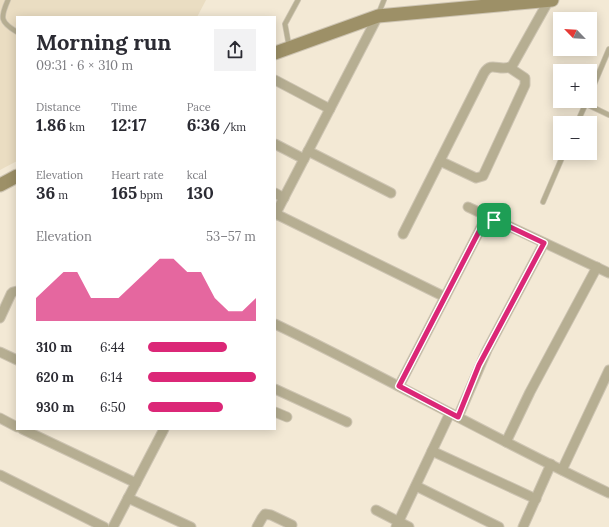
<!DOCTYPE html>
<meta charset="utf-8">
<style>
:root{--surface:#fff;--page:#f2f2f3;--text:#2b2b33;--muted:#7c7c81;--accent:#db2777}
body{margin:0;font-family:Lora,serif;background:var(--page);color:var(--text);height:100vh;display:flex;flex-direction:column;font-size:15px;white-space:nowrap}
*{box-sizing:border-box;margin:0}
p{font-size:13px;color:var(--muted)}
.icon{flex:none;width:22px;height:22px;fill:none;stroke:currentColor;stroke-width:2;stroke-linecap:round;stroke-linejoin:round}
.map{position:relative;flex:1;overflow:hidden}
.drawer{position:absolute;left:16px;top:16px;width:260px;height:414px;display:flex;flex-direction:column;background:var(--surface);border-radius:0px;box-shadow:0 2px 10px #0003}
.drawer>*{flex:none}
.needle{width:26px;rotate:295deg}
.buttons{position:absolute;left:553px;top:12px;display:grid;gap:8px}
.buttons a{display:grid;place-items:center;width:44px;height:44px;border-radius:0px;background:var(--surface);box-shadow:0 2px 10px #0003;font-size:20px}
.pin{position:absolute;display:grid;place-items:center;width:34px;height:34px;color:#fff;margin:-17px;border-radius:8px;box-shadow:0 2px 6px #0006}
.round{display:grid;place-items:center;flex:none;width:42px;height:42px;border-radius:0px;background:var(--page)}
.headline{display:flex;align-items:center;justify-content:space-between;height:68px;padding:0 20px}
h1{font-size:22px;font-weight:700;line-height:30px}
.figures{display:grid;grid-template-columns:repeat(3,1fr);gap:6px;height:68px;padding:4px 20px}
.figures div{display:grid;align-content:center}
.figures b{font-size:17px;font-weight:700}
.figures small{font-size:11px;font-weight:400}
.figures p{font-size:11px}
.chart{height:112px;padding:8px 20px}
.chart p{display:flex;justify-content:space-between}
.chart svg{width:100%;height:72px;margin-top:4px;fill:var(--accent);opacity:.7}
ul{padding:0 20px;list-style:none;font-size:13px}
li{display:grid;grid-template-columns:64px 48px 1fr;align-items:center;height:30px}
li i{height:10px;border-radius:5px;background:var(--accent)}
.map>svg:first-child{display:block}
</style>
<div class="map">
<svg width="609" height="527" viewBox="0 0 609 527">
<rect width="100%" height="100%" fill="#f3e9d5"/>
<path fill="#eaddc2" d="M0,0H206L197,17H17V161L0,170Z"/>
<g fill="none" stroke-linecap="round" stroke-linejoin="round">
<g stroke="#cdc4b2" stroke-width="6">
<g id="lane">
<path d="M8,0C0,18 0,22 17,32"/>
<path d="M378,15L384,0"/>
<path d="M289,46L285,24L298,0"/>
<path d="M590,94L609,49"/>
<path d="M586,104L609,115"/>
<path d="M577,123L586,103"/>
<path d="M543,202L564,153"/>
</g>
</g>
<g stroke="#cdc4b2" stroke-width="11">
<g id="street">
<path d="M275,80L330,109"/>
<path d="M275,144L304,159"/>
<path d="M308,151L391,193"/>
<path d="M440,161L476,178L483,176L525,85V78L510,68"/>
<path d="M275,193L284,198"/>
<path d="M468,207L609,273"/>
<path d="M276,214L445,297"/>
<path d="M275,215L378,16"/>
<path d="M403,234L484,73C492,60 500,73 512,66L549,0"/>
<path d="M0,318L11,294L13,292L17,291"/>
<path d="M275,324C388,378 496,440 609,493"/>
<path d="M0,352L17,360"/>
<path d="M399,386L487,216"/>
<path d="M275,389L347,422"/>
<path d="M275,412L287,417"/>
<path d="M458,417L487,350L544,243"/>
<path d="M0,418L17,427"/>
<path d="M22,429L136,483"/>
<path d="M506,442L530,392L597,267"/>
<path d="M432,451L536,499"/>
<path d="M562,470L609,370"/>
<path d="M0,475L104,527"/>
<path d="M416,486L499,527"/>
<path d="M128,498L191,527"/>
<path d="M376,510L409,527"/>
<path d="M113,527L164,429"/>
<path d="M257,527L262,518L265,514L271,515L292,525"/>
<path d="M396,527L450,413"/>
<path d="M523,527L551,464"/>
</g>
</g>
<g stroke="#cdc4b2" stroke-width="15">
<g id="secondary">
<path d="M275,53L378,16L552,0"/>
<path d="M0,185L17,176"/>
</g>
</g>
<use href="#lane" stroke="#b6ae92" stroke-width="4.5"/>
<use href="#street" stroke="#b6ae92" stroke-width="9"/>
<use href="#secondary" stroke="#9d9067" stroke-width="13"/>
</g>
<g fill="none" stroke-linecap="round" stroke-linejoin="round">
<g stroke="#fff" stroke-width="8">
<path id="route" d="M487,216L544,243L479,365L458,417L399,386Z"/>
</g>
<use href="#route" stroke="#db2777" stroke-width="5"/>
</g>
</svg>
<div class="buttons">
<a><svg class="needle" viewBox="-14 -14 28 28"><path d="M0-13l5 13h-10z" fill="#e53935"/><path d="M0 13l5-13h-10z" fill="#7c7c81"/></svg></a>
<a>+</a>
<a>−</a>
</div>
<div class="pin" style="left:494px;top:220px;background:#1e9e55"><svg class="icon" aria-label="arrive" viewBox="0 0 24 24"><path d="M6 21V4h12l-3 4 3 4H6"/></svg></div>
<section class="drawer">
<div class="headline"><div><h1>Morning run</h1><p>09:31 · 6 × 310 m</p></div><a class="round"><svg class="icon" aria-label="share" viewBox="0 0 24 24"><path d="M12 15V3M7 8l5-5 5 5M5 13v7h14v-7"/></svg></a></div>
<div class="figures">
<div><p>Distance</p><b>1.86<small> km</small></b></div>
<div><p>Time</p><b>12:17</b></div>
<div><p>Pace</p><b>6:36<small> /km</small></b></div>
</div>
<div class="figures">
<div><p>Elevation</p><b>36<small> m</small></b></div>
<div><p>Heart rate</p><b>165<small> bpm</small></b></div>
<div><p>kcal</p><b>130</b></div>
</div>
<div class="chart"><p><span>Elevation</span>53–57 m</p>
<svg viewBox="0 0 160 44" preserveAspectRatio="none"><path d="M0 44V30L10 22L20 14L30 14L40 30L50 30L60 30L70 22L80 14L90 6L100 6L110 14L120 14L130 30L140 38L150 38L160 30V44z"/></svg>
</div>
<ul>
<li><b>310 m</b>6:44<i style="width:73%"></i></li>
<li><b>620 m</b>6:14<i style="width:100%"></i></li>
<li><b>930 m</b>6:50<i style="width:69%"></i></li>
</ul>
</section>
</div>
